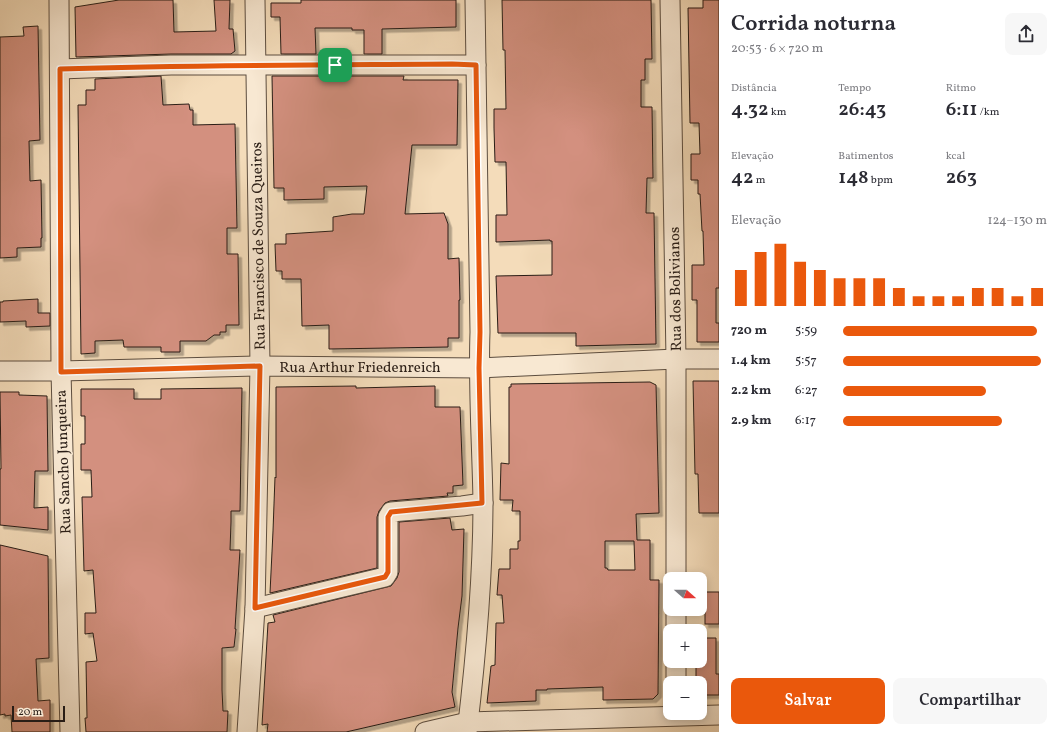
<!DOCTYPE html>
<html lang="pt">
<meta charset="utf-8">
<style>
:root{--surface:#fff;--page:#f7f7f7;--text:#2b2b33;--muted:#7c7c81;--accent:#ea580c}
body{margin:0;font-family:Vollkorn,serif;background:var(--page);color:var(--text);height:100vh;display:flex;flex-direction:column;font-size:15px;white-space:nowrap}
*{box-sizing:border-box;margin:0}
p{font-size:13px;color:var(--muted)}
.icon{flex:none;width:22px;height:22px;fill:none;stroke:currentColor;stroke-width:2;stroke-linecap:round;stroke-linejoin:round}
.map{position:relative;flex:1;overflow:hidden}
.details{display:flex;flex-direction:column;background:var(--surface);width:340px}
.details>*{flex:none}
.needle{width:26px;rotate:111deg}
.fabs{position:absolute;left:663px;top:572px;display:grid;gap:8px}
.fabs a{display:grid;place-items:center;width:44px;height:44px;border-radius:8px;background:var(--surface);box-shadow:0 2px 10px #0003;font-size:20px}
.scale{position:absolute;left:12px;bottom:10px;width:53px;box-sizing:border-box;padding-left:4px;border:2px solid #291d16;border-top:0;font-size:11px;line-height:14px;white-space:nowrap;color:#291d16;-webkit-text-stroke:3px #f8e8d2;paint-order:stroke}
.pin{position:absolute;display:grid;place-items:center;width:34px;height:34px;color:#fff;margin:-17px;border-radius:8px;box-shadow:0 2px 6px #0006}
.round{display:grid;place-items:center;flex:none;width:42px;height:42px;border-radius:8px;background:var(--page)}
.overview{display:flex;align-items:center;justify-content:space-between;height:68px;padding:0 12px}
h1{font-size:22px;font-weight:600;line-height:30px}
.figures{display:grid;grid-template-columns:repeat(3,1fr);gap:6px;height:68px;padding:4px 12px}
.figures div{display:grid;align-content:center}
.figures b{font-size:20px;font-weight:600}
.figures small{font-size:11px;font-weight:400}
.figures p{font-size:11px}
.chart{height:112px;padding:8px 12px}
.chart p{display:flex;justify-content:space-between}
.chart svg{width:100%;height:72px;margin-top:4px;stroke:var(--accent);stroke-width:6}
.primary-button{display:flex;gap:8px;margin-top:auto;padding:8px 12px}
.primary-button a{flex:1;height:46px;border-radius:8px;background:var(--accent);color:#fff;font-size:16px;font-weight:600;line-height:46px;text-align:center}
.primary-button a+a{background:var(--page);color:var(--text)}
ul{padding:0 12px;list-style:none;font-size:13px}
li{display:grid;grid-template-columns:64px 48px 1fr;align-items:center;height:30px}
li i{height:10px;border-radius:5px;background:var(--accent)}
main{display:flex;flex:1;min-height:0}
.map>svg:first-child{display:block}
</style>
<main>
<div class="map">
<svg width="719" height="732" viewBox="0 0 719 732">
<defs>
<filter id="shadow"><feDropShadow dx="3.5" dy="3.5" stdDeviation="0" flood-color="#0004"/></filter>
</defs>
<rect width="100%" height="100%" fill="#f4dcba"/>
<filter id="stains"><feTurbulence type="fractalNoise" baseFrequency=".005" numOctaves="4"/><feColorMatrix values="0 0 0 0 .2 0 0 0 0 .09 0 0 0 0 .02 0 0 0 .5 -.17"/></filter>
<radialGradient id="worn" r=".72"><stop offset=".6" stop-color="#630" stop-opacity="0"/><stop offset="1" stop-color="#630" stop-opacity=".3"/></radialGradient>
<g fill="#d3907f" stroke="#291d16" fill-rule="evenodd" filter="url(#shadow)">
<path d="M119,0H173L174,32L216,31L214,0H230L229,29H233L235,51L231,54H171L76,57L75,7Z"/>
<path d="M301,0H456V27L382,29V54H364V30H352V28H315L316,54H281L280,17H271V3H301Z"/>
<path d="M502,0H651L652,59H645V80H641V107H652L653,178H647L646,213H654L656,344L576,346V333H498L496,276L552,275V241H550V240L496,242V215H507L506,162H495L494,128V109H506L505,50H503Z"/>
<path d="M703,0H719V288H716V323H719V342H697V300H692V265H704L703,231H702L700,194H698V180H691V154H700L699,123H690L688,8H703Z"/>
<path d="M38,26L40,140L29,141L30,181L41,180L42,238H41V247L17,248V257L0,258V37L24,36L23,27Z"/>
<path d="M161,76L163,105L189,104L190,110H193V125L235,124L237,228H227V254H238L239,325H226V332H220V335H214L206,341H180V352H161V347H124L123,340L95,341V353L81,354L78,105H86V90H95V79Z"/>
<path d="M272,76H404L403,80H458L457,145H412L405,214L444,213L448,224V259L459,258L460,300H459V338H448V347L329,349V325L302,326L301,279H282V271H276L275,244H286V234L333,231V217L352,214H364L367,186L324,187V199L284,200V188H274Z"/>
<path d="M38,299V313H50V326L26,327V321L0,322V302H3V301Z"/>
<path d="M693,381H719V513H699L698,474H695Z"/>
<path d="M650,382L656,385L659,513L636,514L637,540H650V580H659L658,694L653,699L603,700V687L547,689V690H536V701L487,703L491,666L495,665L496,623H504L502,595H497L499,569H510V549H518V541H520V511H512L513,500H500L501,463L509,464V387H511V384ZM605,541H634L635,570H608L607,568H605Z"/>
<path d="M356,386V388L435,386V407H460L463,485L453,486V493H447L448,496L390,501L385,503L379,511L377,517V568L270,593L273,531L275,477L276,478V387Z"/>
<path d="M242,388L240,511H231V522L230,550H240L235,629H236L234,647L222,648V690L223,711H228L227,732H86L85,718H87L86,662L97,661L93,633L85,634V613H96L93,570L84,571L82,497H92L91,470H81V444H85V416H81V389H134V399H161V389Z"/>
<path d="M0,392H19V395L47,396L48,471H35L34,508L48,507V530L0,525V469H1Z"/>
<path d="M450,518L452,530L464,529L462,596L458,628L452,692L455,707L346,732H267L268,724L262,725L268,623L275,622L273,615L391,586L397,578L399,572V522Z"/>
<path d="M0,545L48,556L49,658L36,659L38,701L50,700V732H12L11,715L5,716V714L0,715Z"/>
<rect x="705" y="592" width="14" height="32"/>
<path d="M700,638H716V674H719V695H700V683H696V661H700Z"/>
</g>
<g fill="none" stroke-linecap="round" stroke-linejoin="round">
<g stroke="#5c4d3f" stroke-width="21">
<g id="minor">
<path d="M59,0L61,371L70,732"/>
<path d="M670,0L676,359V579"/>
<path d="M60,69L171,65H476"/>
<path d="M0,371H61L260,366L479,368L676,359H719"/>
<path d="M255,608L385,577L388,572V517L391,512L462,506L483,503"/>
<path d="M676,609V631"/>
<path d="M676,661V683"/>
<path d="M247,732L255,608L260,366L255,0"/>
<path d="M425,732L468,722L719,715"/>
<path d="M467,732C476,656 483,579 483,502C482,445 478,389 480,332L475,0"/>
</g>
</g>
<use href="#minor" stroke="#f8e8d2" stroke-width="19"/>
</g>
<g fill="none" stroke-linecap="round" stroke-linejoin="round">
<g stroke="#fff" stroke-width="8">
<path id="route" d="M452,64L476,65L480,332L479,368L482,503L391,512L388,517V572L385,577L255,608L260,366L61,372L60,69C190,65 321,65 452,64Z"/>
</g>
<use href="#route" stroke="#ea580c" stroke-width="5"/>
</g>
<g text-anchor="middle" stroke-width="3" stroke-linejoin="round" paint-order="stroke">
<g font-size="15" fill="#291d16" stroke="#f8e8d2">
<text transform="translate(258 246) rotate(-91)" y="5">Rua Francisco de Souza Queiros</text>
<text transform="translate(675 289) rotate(-91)" y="5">Rua dos Bolivianos</text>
<text x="360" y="372">Rua Arthur Friedenreich</text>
<text transform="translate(63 462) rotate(-92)" y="5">Rua Sancho Junqueira</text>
</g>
</g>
<rect width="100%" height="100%" filter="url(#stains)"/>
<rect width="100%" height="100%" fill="url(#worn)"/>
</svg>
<div class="fabs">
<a><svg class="needle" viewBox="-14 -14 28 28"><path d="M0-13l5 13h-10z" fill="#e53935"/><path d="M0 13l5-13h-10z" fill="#7c7c81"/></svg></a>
<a>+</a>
<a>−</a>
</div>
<div class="scale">20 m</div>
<div class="pin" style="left:335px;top:65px;background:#1e9e55"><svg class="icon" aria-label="arrive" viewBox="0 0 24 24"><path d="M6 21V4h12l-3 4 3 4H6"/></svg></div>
</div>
<section class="details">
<div class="overview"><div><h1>Corrida noturna</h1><p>20:53 · 6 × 720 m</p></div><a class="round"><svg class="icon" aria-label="share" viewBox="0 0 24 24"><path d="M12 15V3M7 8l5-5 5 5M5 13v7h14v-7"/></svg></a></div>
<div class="figures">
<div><p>Distância</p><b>4.32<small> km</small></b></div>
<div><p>Tempo</p><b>26:43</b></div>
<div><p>Ritmo</p><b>6:11<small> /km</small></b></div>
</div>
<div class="figures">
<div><p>Elevação</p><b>42<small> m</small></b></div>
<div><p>Batimentos</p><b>148<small> bpm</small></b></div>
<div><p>kcal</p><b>263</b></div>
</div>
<div class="chart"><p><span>Elevação</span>124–130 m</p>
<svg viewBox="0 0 160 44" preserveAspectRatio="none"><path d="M5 44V22M15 44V11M25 44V6M35 44V17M45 44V22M55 44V27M65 44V27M75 44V27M85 44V33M95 44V38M105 44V38M115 44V38M125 44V33M135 44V33M145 44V38M155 44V33"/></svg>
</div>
<ul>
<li><b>720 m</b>5:59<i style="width:95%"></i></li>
<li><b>1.4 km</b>5:57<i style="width:97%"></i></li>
<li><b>2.2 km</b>6:27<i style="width:70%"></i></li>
<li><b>2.9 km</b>6:17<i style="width:78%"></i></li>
</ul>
<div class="primary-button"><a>Salvar</a><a>Compartilhar</a></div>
</section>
</main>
